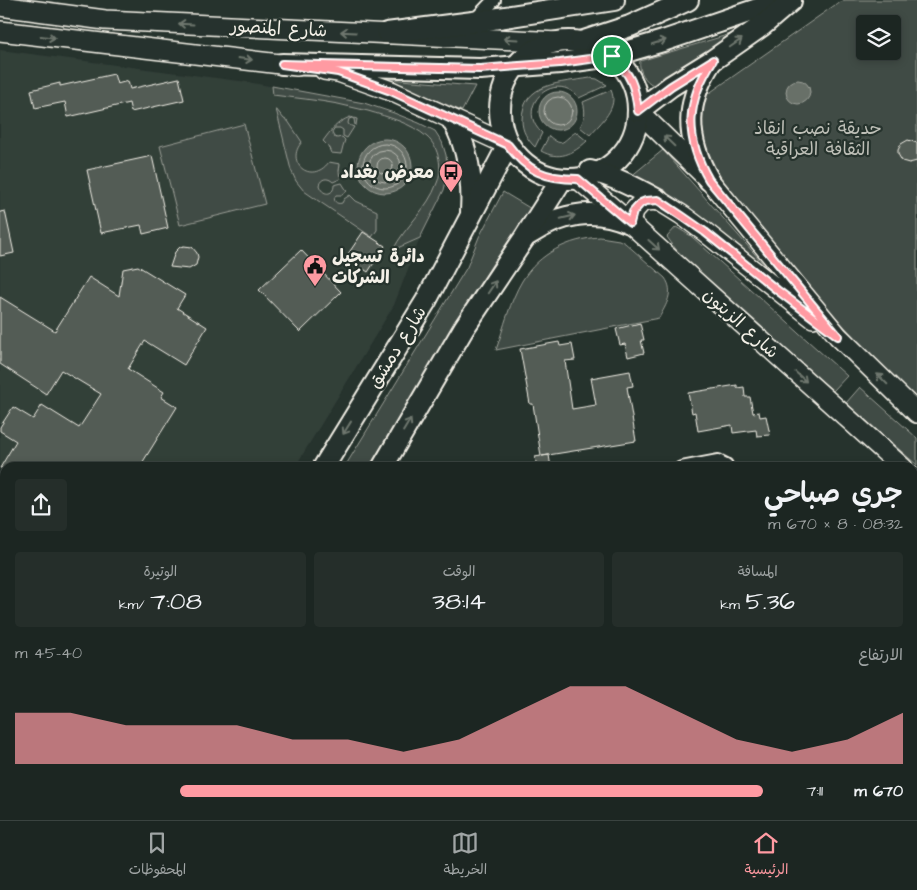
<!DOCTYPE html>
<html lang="ar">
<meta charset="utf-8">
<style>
:root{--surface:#1c2622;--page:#252e2a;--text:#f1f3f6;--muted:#a0a5a5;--line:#3a4340;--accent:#ff9aa2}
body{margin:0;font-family:"Architects Daughter","Playpen Sans Arabic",sans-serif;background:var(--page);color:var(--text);direction:rtl;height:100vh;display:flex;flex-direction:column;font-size:19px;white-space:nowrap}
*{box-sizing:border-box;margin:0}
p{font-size:16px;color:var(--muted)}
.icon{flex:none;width:28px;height:28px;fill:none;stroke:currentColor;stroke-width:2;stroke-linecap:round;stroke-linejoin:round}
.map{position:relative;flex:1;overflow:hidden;direction:ltr}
.details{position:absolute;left:0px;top:462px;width:918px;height:358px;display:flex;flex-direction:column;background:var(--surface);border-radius:15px 15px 0 0;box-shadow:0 2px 8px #0003,0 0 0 1px var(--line);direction:rtl}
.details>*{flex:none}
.tools{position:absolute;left:856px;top:15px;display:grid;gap:10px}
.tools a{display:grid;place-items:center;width:45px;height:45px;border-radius:5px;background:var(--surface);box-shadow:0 2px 8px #0003,0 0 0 1px var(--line);font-size:25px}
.pin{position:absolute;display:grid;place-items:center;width:42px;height:42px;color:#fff;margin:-21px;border:2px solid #fff;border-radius:50%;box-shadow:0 1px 5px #0007}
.round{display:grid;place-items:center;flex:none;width:52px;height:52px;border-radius:5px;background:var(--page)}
.head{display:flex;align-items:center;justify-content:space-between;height:85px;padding:0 15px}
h1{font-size:28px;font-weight:600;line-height:38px}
.stats{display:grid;grid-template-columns:repeat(3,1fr);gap:8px;height:85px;padding:5px 15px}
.stats div{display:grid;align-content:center;border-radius:5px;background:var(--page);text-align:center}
.stats b{font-size:25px;font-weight:600}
.stats small{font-size:14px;font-weight:400}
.stats p{font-size:14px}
.chart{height:140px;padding:10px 15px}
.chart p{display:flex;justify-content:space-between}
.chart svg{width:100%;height:90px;margin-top:5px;fill:var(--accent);opacity:.7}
ul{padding:0 15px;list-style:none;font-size:16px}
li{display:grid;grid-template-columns:80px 60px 1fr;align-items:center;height:38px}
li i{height:12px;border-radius:6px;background:var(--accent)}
.tab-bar{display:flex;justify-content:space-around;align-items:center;height:70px;border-top:1px solid var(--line);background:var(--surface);font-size:14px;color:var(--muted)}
.tab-bar a{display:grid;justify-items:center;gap:2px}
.tab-bar .on{color:var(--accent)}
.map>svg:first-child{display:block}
</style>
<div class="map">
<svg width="917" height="820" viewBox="0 0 917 820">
<rect width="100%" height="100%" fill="#26332d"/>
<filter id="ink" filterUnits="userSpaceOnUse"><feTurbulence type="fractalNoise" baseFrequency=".02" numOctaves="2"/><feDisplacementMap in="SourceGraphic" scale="10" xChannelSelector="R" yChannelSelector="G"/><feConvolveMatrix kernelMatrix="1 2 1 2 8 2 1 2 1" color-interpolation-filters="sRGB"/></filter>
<g filter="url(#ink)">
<g fill="#333f39">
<path d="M0,50L247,82L364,103L394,113L419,123L435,131L442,142L446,155L448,164V172L444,190L420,238L394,305L295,467L5,468V815H83L80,820H0Z"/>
<path d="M196,815H321L324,820H193Z"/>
</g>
<g fill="#414b45" stroke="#9a9e96" fill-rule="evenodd">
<path d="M845,0H917V401L862,346L790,266L707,159L699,137L705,96L835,5ZM865,24H892V51H865Z"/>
<path d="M734,33L654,85C646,83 638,70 640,61Z"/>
<path d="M590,78L597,79L607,85L579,98C555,68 513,107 542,133L535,147C527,139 522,131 522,120C522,82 562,83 590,78Z"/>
<path d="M387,79H388L475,86L462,111L387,80Z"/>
<path d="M272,86L364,103L394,113L419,123L435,131L442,142L446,155L448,172L444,190L420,238L393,250C405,226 428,209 437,183C443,169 439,147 427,137C411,123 388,117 368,111C358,109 348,106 338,104C317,100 295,98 273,95Z"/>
<path d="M611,90C619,108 601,122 590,135L580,127C585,118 586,112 583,102Z"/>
<path d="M276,109L284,119L288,121L302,142C284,162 311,186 329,162L340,164L339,171L340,179L333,182C328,177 321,178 319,185C322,196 334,196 334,185L342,183L347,191L342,195H336C332,200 336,205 342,203L344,199L350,195L356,201L377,211V230L372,237L320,202L304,191L296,181L291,170Z"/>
<path d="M350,117L357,119L356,125H355L354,119L352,118L349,119L348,123L349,125L354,127L347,138L343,136V130L340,128H335L332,133L334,137L337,138L342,137L345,140L343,146L341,154L331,153L328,146L323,141C331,130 337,122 350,117Z"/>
<path d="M244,124L265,204L180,225L160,146Z"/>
<path d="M576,132L587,141C573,154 559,161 541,151L549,136C564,149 562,140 576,132Z"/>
<path d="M663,150L768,269L765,272L697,214L683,205L630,177Z"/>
<path d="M503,192L533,210L493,263L369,467L344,468L467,267L479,237Z"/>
<path d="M676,227L691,236L847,376L833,391L680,255L667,237Z"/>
<path d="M600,237L619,240L625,243L665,278C675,292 666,305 659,318L496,350C504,327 510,301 522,281C539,253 569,239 600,237Z"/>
<path d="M860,387L917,438V465L846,403Z"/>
</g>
<g fill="#676f68" stroke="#9fa39b">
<circle cx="798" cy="92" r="12"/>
<circle cx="558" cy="111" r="19"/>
<circle cx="385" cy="166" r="27"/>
</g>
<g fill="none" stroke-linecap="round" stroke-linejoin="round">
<g stroke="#bcbdb5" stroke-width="1">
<circle cx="558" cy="111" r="14"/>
<circle cx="385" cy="166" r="22"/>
<circle cx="385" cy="166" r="16"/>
<circle cx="385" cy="166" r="8"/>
</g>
</g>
<g fill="#525c55" stroke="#f4f1e8">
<path d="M114,74L117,84L128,81L130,89L179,78L184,100L131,112L129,103L68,117L65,102L35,108L31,90L60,83V86Z"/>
<path d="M908,140L917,143V161L909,163L902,161L898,154V150L901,144Z"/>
<path d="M152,156L168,228L143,234L141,225L101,233L87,170Z"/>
<path d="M5,211L14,253L0,256V212Z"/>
<path d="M363,232L385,246L368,272L346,257Z"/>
<path d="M184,246L192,247L197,253L198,257L196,265L189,269L170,267L175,252L180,247Z"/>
<path d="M301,250L341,292L300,332L259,290Z"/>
<path d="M138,266L185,295L177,308L207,327L184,365L145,341L128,369L164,392L161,397L177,407L139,468H70L59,461L55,468H0L16,441L0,431V427L13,407L33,419L42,405L79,428L101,394L61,370L46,394L0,364V297L55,331L89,277L119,296L123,269Z"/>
<path d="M640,323L644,340H641L644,353L628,357L625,344L620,345L616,329Z"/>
<path d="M559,342L560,346L572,344L575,360L565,361L572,409L596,405L591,378L630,371L633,386L627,387L636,441L542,456L549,455L551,468H537L535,457L541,456L533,404H530L520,349Z"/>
<path d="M737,385V388L744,387L745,397H750L753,413L759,412L760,417L766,416L770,435L757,436L756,430L733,433L732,425L698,431L695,412L692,413L688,393Z"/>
</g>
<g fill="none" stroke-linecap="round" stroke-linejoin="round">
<g stroke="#f4f1e8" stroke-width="16">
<g id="street">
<path d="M473,22L494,0"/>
<path d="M681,468L718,461L726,465L727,468"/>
<path d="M912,679L917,700"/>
<path d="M583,815L586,820"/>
<path d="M625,815V820"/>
<path d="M785,815L786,820"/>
</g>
</g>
<g stroke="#f4f1e8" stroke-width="22">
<g id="secondary">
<path d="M0,6L105,20L559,42"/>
<path d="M0,31L297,66"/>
<path d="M324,70L338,72L391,91L508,145"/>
<path d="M638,111L709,180L838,336L917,413"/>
<path d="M578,179L630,223L903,468"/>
<path d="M630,223L633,212L641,203L646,201L658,200L682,215L705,232L813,318"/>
<path d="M912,476L917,480"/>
<path d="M349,815L353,820"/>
<path d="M403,815L406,820"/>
</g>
</g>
<g stroke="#f4f1e8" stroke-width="24">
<g id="primary">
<path d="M387,33L473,22L614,0"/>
<circle cx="569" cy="110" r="69"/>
<path d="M581,42L630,26L688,0"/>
<path d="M282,64L480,69L560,63L612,56L663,41L784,0"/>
<path d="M638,111L671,86L713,60L763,25L791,1"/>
<path d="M452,120C468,145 473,183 471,212"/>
<path d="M590,171C614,176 636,188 658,200"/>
<path d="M709,180C685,138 685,102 711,62"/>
<path d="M528,235C561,213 594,207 630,223"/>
<path d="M323,468L426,301L508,145"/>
<path d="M382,468L464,328L525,237L562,179"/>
<path d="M114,820L117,815"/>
<path d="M171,820L174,815"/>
</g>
</g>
<use href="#street" stroke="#26332d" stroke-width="12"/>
<use href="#secondary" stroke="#26332d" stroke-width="19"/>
<use href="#primary" stroke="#26332d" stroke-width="20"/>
</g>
<defs><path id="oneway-shaft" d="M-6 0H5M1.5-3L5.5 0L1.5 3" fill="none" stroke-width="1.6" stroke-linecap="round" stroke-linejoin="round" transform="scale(1.25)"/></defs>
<g stroke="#6e766e">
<use href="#oneway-shaft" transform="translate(186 24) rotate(-177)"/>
<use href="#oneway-shaft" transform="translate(348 32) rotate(-177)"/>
<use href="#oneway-shaft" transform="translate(48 37) rotate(7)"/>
<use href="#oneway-shaft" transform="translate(511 39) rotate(-177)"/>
<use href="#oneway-shaft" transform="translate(659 42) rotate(-17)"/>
<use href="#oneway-shaft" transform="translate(736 43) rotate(-35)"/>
<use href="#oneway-shaft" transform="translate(245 59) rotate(7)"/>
<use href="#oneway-shaft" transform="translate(669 141) rotate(-136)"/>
<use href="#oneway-shaft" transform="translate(568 217) rotate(-13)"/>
<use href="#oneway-shaft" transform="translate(654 245) rotate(42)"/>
<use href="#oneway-shaft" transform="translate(492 287) rotate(-56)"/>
<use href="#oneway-shaft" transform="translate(801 377) rotate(42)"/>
<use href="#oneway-shaft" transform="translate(882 379) rotate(-135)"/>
<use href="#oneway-shaft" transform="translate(407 425) rotate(-59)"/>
<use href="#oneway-shaft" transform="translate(347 428) rotate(122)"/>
</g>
</g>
<g fill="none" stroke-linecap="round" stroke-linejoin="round" filter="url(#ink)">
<g stroke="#fff" stroke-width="10">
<path id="route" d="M612,56C631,75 635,85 638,111L671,86L713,60C686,101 684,137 709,180L838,336L777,290L705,232L682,216L658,200L646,201L641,203L633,212L630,223L578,179C545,179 527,171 508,145L391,91L338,72L282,64L480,69L560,63Z"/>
</g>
<use href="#route" stroke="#ff9aa2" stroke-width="6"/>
</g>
<defs>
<g id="bus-pin" transform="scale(1.25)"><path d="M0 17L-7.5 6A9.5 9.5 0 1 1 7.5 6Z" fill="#ff9aa2" stroke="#26332d"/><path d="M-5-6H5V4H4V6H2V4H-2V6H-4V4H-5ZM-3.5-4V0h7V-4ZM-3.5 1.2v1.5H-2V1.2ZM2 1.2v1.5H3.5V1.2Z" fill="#111"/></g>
<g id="civic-pin" transform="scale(1.25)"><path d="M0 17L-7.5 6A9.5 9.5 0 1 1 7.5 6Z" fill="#ff9aa2" stroke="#26332d"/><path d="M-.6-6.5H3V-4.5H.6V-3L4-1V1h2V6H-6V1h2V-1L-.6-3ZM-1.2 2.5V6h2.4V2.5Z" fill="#111"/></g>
</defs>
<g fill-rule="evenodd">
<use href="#bus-pin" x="451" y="172"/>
<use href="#civic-pin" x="315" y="266"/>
</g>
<g text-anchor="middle" stroke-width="4.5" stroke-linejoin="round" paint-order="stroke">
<g font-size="18" fill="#f4f1e8" stroke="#26332d">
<text transform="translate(279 28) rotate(3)" y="6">شارع المنصور</text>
<text transform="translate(741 323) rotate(42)" y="6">شارع الزيتون</text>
<text transform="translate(397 347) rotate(-58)" y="6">شارع دمشق</text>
</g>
<g font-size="18" fill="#bebfb7" stroke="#26332d">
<text x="818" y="134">حديقة نصب انقاذ<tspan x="818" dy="21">الثقافة العراقية</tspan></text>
</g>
<g font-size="18" font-weight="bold" fill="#f4f1e8" stroke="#26332d" text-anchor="end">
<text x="434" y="178">معرض بغداد</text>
<text x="332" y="262" text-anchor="start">دائرة تسجيل<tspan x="332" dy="21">الشركات</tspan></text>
</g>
</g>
</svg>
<div class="tools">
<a><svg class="icon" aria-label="layers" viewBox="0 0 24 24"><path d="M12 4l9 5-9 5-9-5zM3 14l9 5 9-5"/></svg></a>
</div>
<div class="pin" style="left:612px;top:56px;background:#1e9e55"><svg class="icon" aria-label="arrive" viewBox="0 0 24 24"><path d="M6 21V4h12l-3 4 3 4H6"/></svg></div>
<section class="details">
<div class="head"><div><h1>جري صباحي</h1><p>08:32 · 8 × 670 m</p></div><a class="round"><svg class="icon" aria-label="share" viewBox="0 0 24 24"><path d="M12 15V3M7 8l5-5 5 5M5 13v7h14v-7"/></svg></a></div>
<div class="stats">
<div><p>المسافة</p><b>5.36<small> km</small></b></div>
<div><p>الوقت</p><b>38:14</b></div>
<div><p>الوتيرة</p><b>7:08<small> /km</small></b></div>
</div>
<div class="chart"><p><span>الارتفاع</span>40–45 m</p>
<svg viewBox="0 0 160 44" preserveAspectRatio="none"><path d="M0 44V19L10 19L20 25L30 25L40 25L50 32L60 32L70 38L80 32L90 19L100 6L110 6L120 19L130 32L140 38L150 32L160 19V44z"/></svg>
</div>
<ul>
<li><b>670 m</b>7:11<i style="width:78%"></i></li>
</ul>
</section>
</div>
<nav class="tab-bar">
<a class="on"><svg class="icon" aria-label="home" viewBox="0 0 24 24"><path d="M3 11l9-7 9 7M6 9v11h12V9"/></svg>الرئيسية</a>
<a><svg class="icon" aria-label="map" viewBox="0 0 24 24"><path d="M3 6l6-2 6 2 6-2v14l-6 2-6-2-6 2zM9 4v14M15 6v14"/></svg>الخريطة</a>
<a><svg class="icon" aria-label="saved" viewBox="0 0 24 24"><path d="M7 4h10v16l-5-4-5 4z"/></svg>المحفوظات</a>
</nav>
